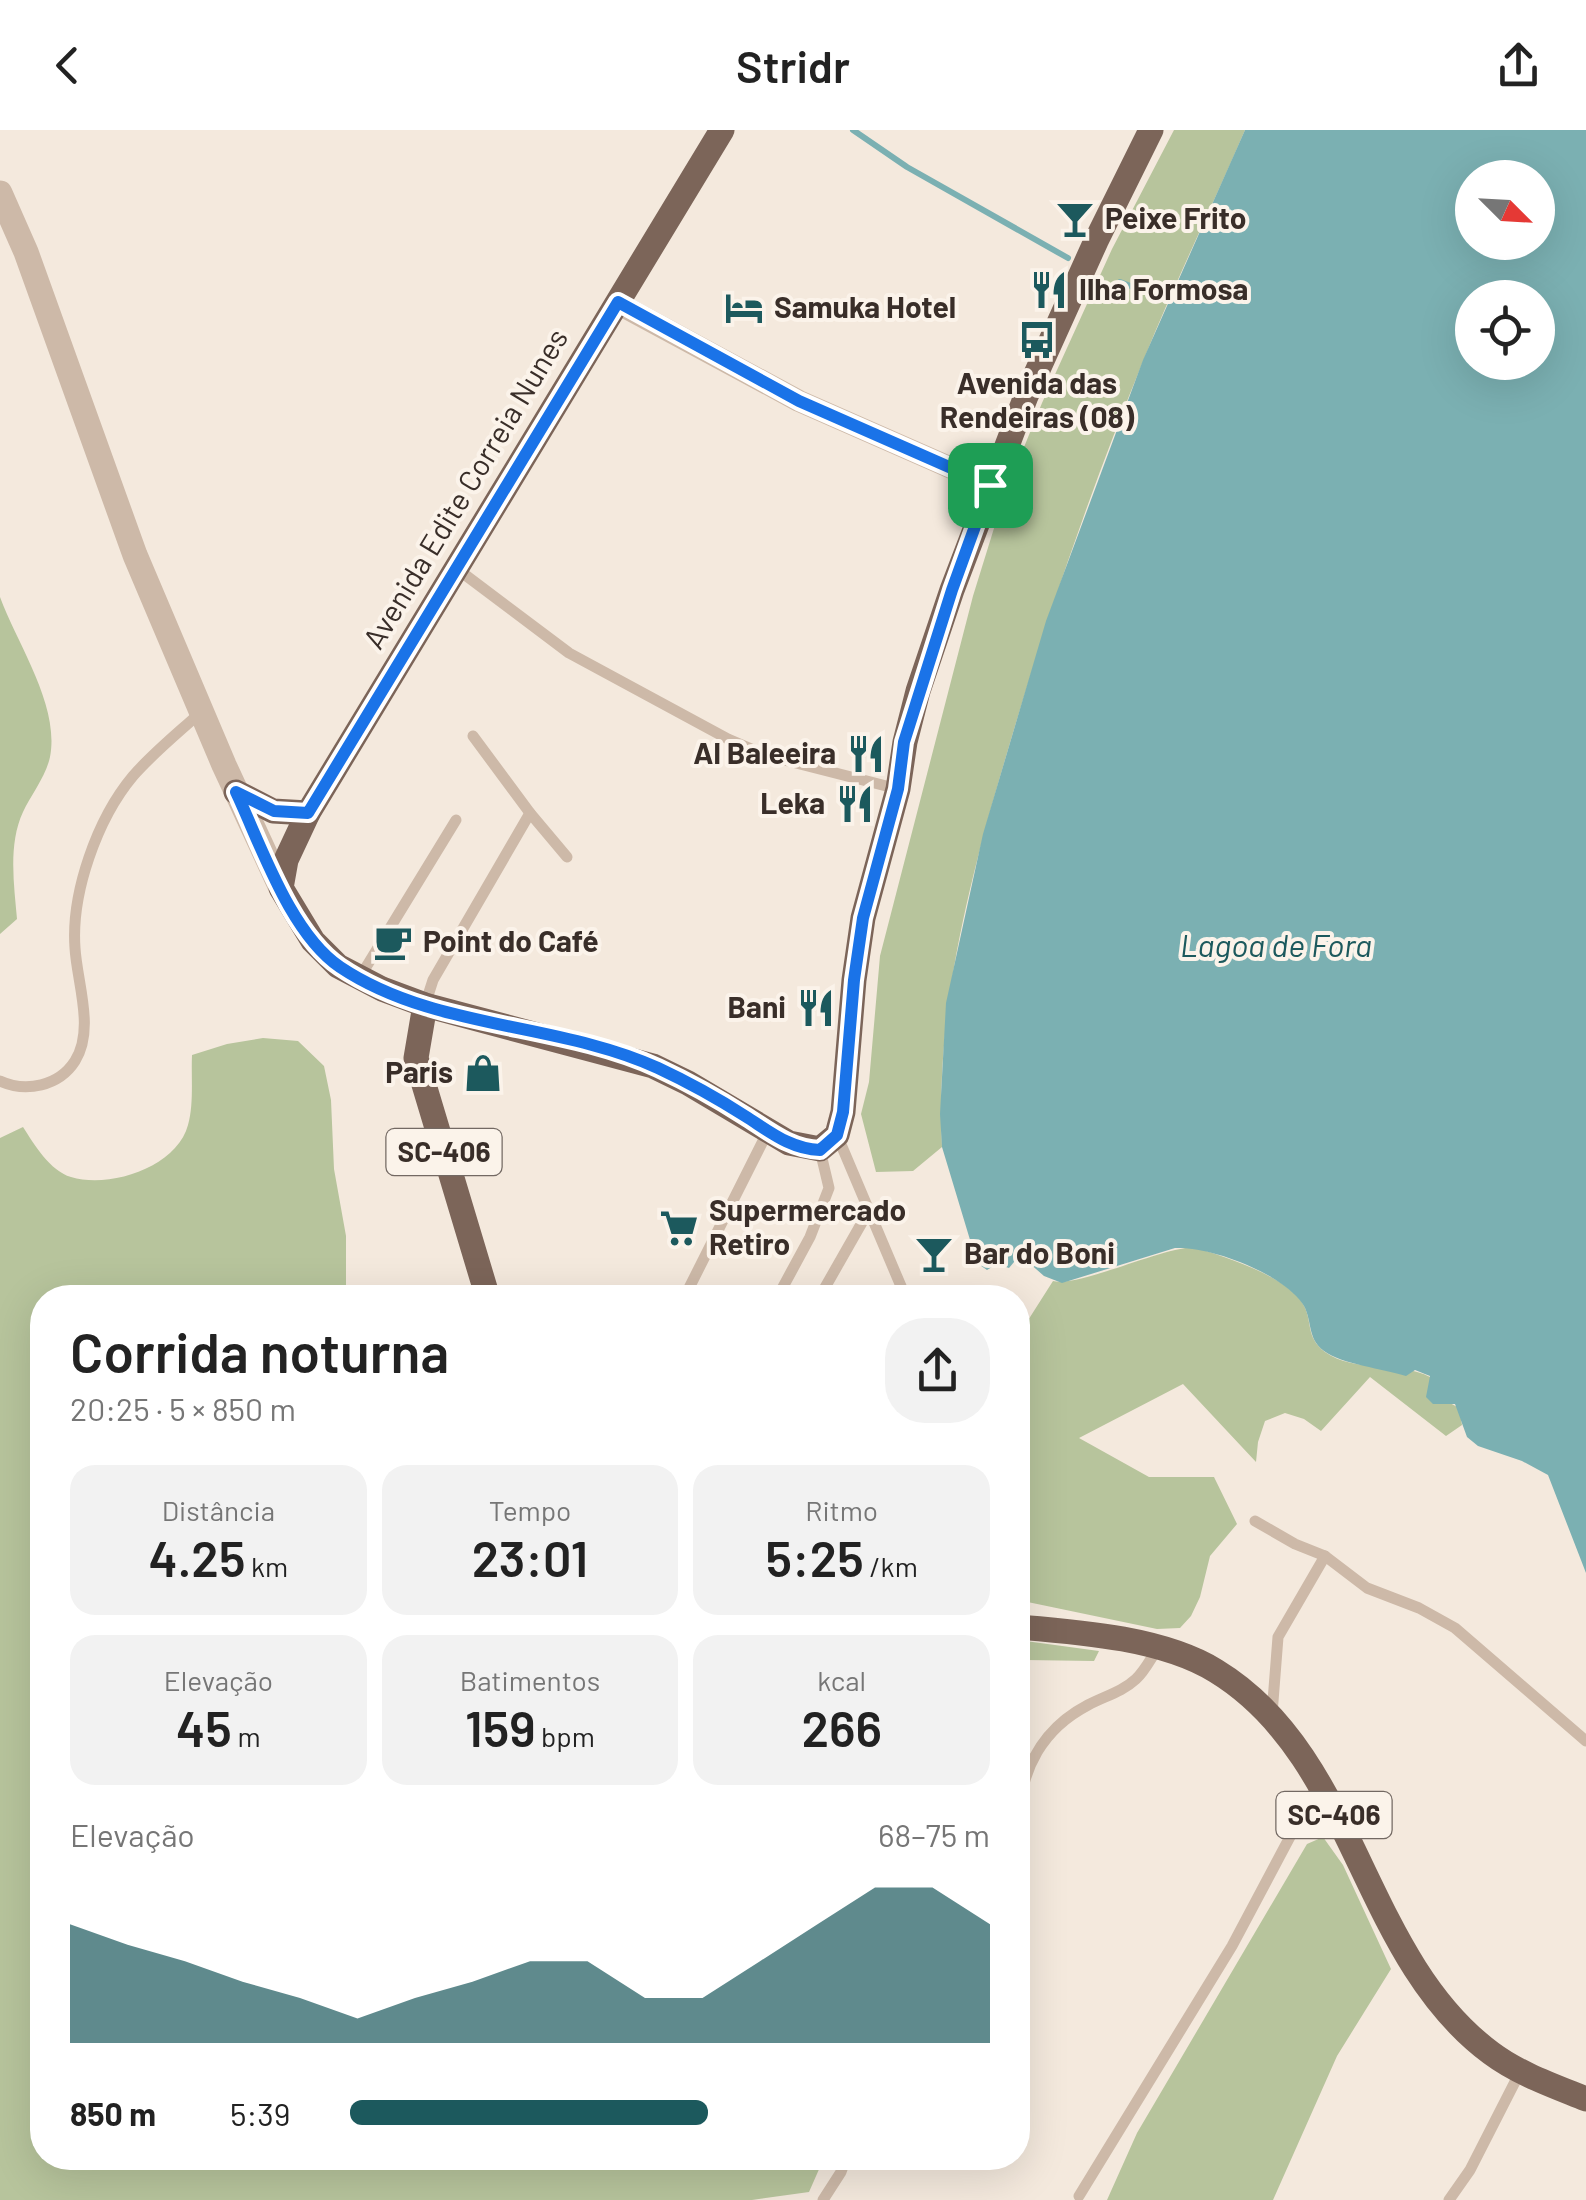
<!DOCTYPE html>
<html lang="pt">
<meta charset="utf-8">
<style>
:root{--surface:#fff;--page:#f2f2f2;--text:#222;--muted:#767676;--accent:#1c595d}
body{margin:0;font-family:Barlow,sans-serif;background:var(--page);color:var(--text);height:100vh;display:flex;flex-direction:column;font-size:38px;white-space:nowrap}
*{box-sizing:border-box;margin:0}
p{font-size:32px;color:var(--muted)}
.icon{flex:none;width:55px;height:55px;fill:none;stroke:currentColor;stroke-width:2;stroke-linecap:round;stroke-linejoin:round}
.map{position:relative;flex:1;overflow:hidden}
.drawer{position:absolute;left:30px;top:1155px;width:1000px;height:885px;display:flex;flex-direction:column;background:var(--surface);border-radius:40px;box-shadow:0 10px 40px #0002}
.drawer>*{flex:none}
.needle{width:65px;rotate:114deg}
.fabs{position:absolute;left:1455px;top:30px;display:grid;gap:20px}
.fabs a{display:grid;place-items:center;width:100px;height:100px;border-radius:50%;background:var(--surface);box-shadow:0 10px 40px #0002;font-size:50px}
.pin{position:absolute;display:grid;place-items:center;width:85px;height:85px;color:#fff;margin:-42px;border-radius:20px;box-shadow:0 5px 15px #0006}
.round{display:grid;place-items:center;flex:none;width:105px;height:105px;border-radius:40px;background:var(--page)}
.summary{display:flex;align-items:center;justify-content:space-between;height:170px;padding:0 40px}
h1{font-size:55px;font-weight:600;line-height:75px}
.stats{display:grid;grid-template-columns:repeat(3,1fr);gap:15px;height:170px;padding:10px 40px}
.stats div{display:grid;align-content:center;border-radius:25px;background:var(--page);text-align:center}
.stats b{font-size:50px;font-weight:600}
.stats small{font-size:28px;font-weight:400}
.stats p{font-size:28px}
.chart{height:280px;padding:20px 40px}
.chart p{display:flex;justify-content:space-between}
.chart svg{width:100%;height:180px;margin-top:10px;fill:var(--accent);opacity:.7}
ul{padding:0 40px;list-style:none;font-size:32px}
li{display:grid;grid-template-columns:160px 120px 1fr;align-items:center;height:75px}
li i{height:25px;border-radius:12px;background:var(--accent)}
header{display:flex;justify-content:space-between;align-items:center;height:130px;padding:0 40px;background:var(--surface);font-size:45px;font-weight:600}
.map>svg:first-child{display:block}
</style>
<header><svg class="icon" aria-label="back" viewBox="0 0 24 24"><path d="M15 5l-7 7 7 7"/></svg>Stridr<svg class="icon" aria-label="share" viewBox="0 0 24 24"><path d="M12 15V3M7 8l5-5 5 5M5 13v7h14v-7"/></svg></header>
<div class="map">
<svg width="1586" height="2070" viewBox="0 0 1586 2070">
<rect width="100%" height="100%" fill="#f4e9dd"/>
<g fill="#b7c49c">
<path d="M1174,0H1245C1212,77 1175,152 1144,229C1091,358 1046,490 1007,623C969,752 935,882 942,1017L913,1041L876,1042L861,984L869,952L880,826L973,466L1004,366L1042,273L1112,119Z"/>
<path d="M0,467C17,514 60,575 50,627C46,646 31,665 23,682C8,714 14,755 17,789L0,804Z"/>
<path d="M263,908L298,911L324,936L331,970L334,1039L346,1106V1167L42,1168V2028H824L809,2062L752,2070H0V1008L23,997C34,1014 50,1041 71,1047C110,1059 177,1037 188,995C194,974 191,947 192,925L227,914Z"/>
<path d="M1194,1117C1225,1127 1285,1145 1303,1174C1313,1191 1305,1207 1325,1222C1354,1243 1400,1231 1430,1247L1441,1274L1450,1273L1459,1278L1462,1295L1446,1306L1370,1247L1321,1301L1304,1289L1285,1283L1265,1291L1258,1312L1256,1332L1183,1254L1079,1308L1149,1347H1214L1237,1394L1210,1426L1200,1467L1191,1486L1180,1498L1157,1499L1018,1470V1206L1053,1151C1080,1157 1157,1119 1194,1117Z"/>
<path d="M1018,1510L1099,1521L1094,1531L1025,1530L1018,1533Z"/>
<path d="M1323,1707L1343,1735L1391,1839L1337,1926L1273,2070H1107L1137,2003L1307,1714Z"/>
</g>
<path fill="#7bb0b2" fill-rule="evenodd" d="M1245,0H1586V1443L1548,1345L1522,1331L1478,1316L1467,1307L1455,1274H1433L1426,1267L1430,1246L1415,1240L1406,1246C1384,1239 1341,1234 1324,1221C1306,1208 1313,1188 1302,1173C1281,1143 1210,1116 1175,1118L1062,1153L1044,1146L1020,1125L1009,1138L997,1134L987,1140L977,1133L942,1017L940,984L946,873L983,704L1046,491L1143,230ZM1472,48H1538V112H1472ZM1472,168H1538V232H1472Z"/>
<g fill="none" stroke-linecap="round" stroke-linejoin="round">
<g stroke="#7bb0b2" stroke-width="6">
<path d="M853,0L907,37L1068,128"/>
<path d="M1120,152L1175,173"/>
</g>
<g stroke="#cdb9a8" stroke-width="11">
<path d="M456,438L569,523L728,609L765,625L898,659"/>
<path d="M473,606L530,683L567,727"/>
<path d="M360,847L456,690"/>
<path d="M425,875L433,850L530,683"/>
<path d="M0,951C26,963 59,956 75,931C95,899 77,853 75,818C71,763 97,689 133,646C153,623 178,603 201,582"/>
<path d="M837,1005L906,1168"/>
<path d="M684,1168L768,1001"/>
<path d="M777,1168L810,1107L829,1058L820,1020"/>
<path d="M819,1168L868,1082"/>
<path d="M1255,1391L1295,1414L1325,1426L1367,1458L1419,1478L1455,1498L1586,1611"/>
<path d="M1272,1584L1278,1507L1325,1426"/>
<path d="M1018,1688C1022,1638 1042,1599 1088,1575C1105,1566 1122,1562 1136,1549C1145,1541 1151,1528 1158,1518"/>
<path d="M1079,2066L1232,1816L1318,1654"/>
<path d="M823,2070L841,2042L846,2028"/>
<path d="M1449,2070L1470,2040L1520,1942"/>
</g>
<path stroke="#cdb9a8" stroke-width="22" d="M617,173L799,271L990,355"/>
<path stroke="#cdb9a8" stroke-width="25" d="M0,63L26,122L135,425L224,635L281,758"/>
<g stroke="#7c6559" stroke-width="25">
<path d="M722,0L308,683L286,730L281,758L313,811L338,836L382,859L425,875L653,936L688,953L789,1013L820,1019L837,1005L843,982L854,850L863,788L898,659L905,612L918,561L952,460L1026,266L1096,111L1151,0"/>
<path d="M236,662L273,681L308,683"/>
<path d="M425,875L416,928L488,1168"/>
<path d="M1018,1497C1079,1502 1163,1508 1216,1541C1357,1627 1360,1826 1491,1923C1519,1944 1554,1956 1586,1969"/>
</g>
</g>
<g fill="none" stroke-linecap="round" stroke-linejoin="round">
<g stroke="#fff" stroke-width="20">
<path id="route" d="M618,172L799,271L990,355L952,460L904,612L898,659L863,788L854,850L843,982L837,1005L820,1020C790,1019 769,1001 745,986C717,968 688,952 658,938C558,892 434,900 340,837C290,803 261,715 236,662L274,681L308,683Z"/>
</g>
<use href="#route" stroke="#1a73e8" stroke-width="12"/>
</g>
<defs>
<g id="bar-bare" transform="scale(3)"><path d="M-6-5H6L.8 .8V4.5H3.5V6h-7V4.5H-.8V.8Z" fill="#1c595d" stroke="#fbf3ea" stroke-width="2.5" paint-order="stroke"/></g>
<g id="restaurant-bare" transform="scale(3)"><path d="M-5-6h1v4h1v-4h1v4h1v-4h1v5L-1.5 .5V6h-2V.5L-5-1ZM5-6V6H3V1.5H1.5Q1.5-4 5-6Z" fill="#1c595d" stroke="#fbf3ea" stroke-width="2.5" paint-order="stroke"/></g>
<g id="hotel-bare" transform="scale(3)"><path d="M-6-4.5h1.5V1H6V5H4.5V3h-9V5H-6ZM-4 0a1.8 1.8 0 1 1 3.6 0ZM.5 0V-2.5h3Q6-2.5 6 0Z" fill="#1c595d" stroke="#fbf3ea" stroke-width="2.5" paint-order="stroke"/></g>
<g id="bus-bare" transform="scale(3)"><path d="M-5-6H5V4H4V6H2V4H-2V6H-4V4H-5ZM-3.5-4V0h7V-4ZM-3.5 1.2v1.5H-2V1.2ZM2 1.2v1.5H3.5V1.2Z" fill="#1c595d" stroke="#fbf3ea" stroke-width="2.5" paint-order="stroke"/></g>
<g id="cafe-bare" transform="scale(3)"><path d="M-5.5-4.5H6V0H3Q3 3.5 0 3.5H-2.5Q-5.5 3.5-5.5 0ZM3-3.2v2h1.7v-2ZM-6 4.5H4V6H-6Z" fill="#1c595d" stroke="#fbf3ea" stroke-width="2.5" paint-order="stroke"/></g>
<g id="shop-bare" transform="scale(3)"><path d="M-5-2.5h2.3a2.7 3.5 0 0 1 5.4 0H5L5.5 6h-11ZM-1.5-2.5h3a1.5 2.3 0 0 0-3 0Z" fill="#1c595d" stroke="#fbf3ea" stroke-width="2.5" paint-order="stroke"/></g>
<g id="supermarket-bare" transform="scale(3)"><path d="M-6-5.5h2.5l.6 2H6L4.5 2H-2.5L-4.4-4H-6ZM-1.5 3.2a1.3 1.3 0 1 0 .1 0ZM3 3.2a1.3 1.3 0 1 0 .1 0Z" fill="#1c595d" stroke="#fbf3ea" stroke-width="2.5" paint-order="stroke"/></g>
</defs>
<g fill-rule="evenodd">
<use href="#bar-bare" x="1075" y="89"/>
<use href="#restaurant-bare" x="1049" y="160"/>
<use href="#hotel-bare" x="744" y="178"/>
<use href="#bus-bare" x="1037" y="210"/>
<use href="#restaurant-bare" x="866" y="624"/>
<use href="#restaurant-bare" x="855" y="674"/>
<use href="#cafe-bare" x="393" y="812"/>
<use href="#restaurant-bare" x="816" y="878"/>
<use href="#shop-bare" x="483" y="943"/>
<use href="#supermarket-bare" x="679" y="1098"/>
<use href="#bar-bare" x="934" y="1124"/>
</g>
<g text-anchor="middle" stroke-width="8" stroke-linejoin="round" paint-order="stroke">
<g fill="#fbf3ea" stroke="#736963" stroke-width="2.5">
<rect x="386.5" y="999" width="115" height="46" rx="8"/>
<rect x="1276.5" y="1662" width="115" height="46" rx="8"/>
</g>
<g font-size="28" font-weight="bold" fill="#392e29">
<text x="444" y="1032">SC-406</text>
<text x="1334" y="1695">SC-406</text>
</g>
<g font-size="30" font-weight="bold" fill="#392e29" stroke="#fbf3ea" text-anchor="start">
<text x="1105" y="99">Peixe Frito</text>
<text x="1079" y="170">Ilha Formosa</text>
<text x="774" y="188">Samuka Hotel</text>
<text x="1037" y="264" text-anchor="middle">Avenida das<tspan x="1037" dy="34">Rendeiras (08)</tspan></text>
<text x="836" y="634" text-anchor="end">Al Baleeira</text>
<text x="825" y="684" text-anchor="end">Leka</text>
<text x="423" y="822">Point do Café</text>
<text x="786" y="888" text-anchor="end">Bani</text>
<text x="453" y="953" text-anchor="end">Paris</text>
<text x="709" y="1091">Supermercado<tspan x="709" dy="34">Retiro</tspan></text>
<text x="964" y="1134">Bar do Boni</text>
</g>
<g font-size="30" fill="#392e29" stroke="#fbf3ea">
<text transform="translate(466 359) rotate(-59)" y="10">Avenida Edite Correia Nunes</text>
</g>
<g font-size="32" font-style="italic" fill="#1c595d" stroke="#fbf3ea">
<text x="1276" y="827">Lagoa de Fora</text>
</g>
</g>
</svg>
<div class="fabs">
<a><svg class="needle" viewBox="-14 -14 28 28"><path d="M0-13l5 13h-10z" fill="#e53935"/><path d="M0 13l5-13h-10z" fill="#767676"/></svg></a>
<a><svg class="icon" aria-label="locate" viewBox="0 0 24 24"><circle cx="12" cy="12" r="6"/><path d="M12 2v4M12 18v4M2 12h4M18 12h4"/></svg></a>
</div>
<div class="pin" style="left:990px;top:355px;background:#1e9e55"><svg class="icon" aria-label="arrive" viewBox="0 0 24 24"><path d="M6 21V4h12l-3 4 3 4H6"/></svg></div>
<section class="drawer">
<div class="summary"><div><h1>Corrida noturna</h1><p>20:25 · 5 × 850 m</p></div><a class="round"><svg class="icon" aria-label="share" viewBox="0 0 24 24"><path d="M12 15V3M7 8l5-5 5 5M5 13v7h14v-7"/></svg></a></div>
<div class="stats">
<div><p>Distância</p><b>4.25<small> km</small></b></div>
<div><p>Tempo</p><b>23:01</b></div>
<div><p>Ritmo</p><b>5:25<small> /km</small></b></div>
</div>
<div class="stats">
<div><p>Elevação</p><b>45<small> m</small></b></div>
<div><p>Batimentos</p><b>159<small> bpm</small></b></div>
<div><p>kcal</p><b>266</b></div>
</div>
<div class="chart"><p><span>Elevação</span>68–75 m</p>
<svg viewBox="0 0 160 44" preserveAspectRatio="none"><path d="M0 44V15L10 20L20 24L30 29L40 33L50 38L60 33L70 29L80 24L90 24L100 33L110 33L120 24L130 15L140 6L150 6L160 15V44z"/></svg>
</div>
<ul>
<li><b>850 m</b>5:39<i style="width:56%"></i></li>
</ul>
</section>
</div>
